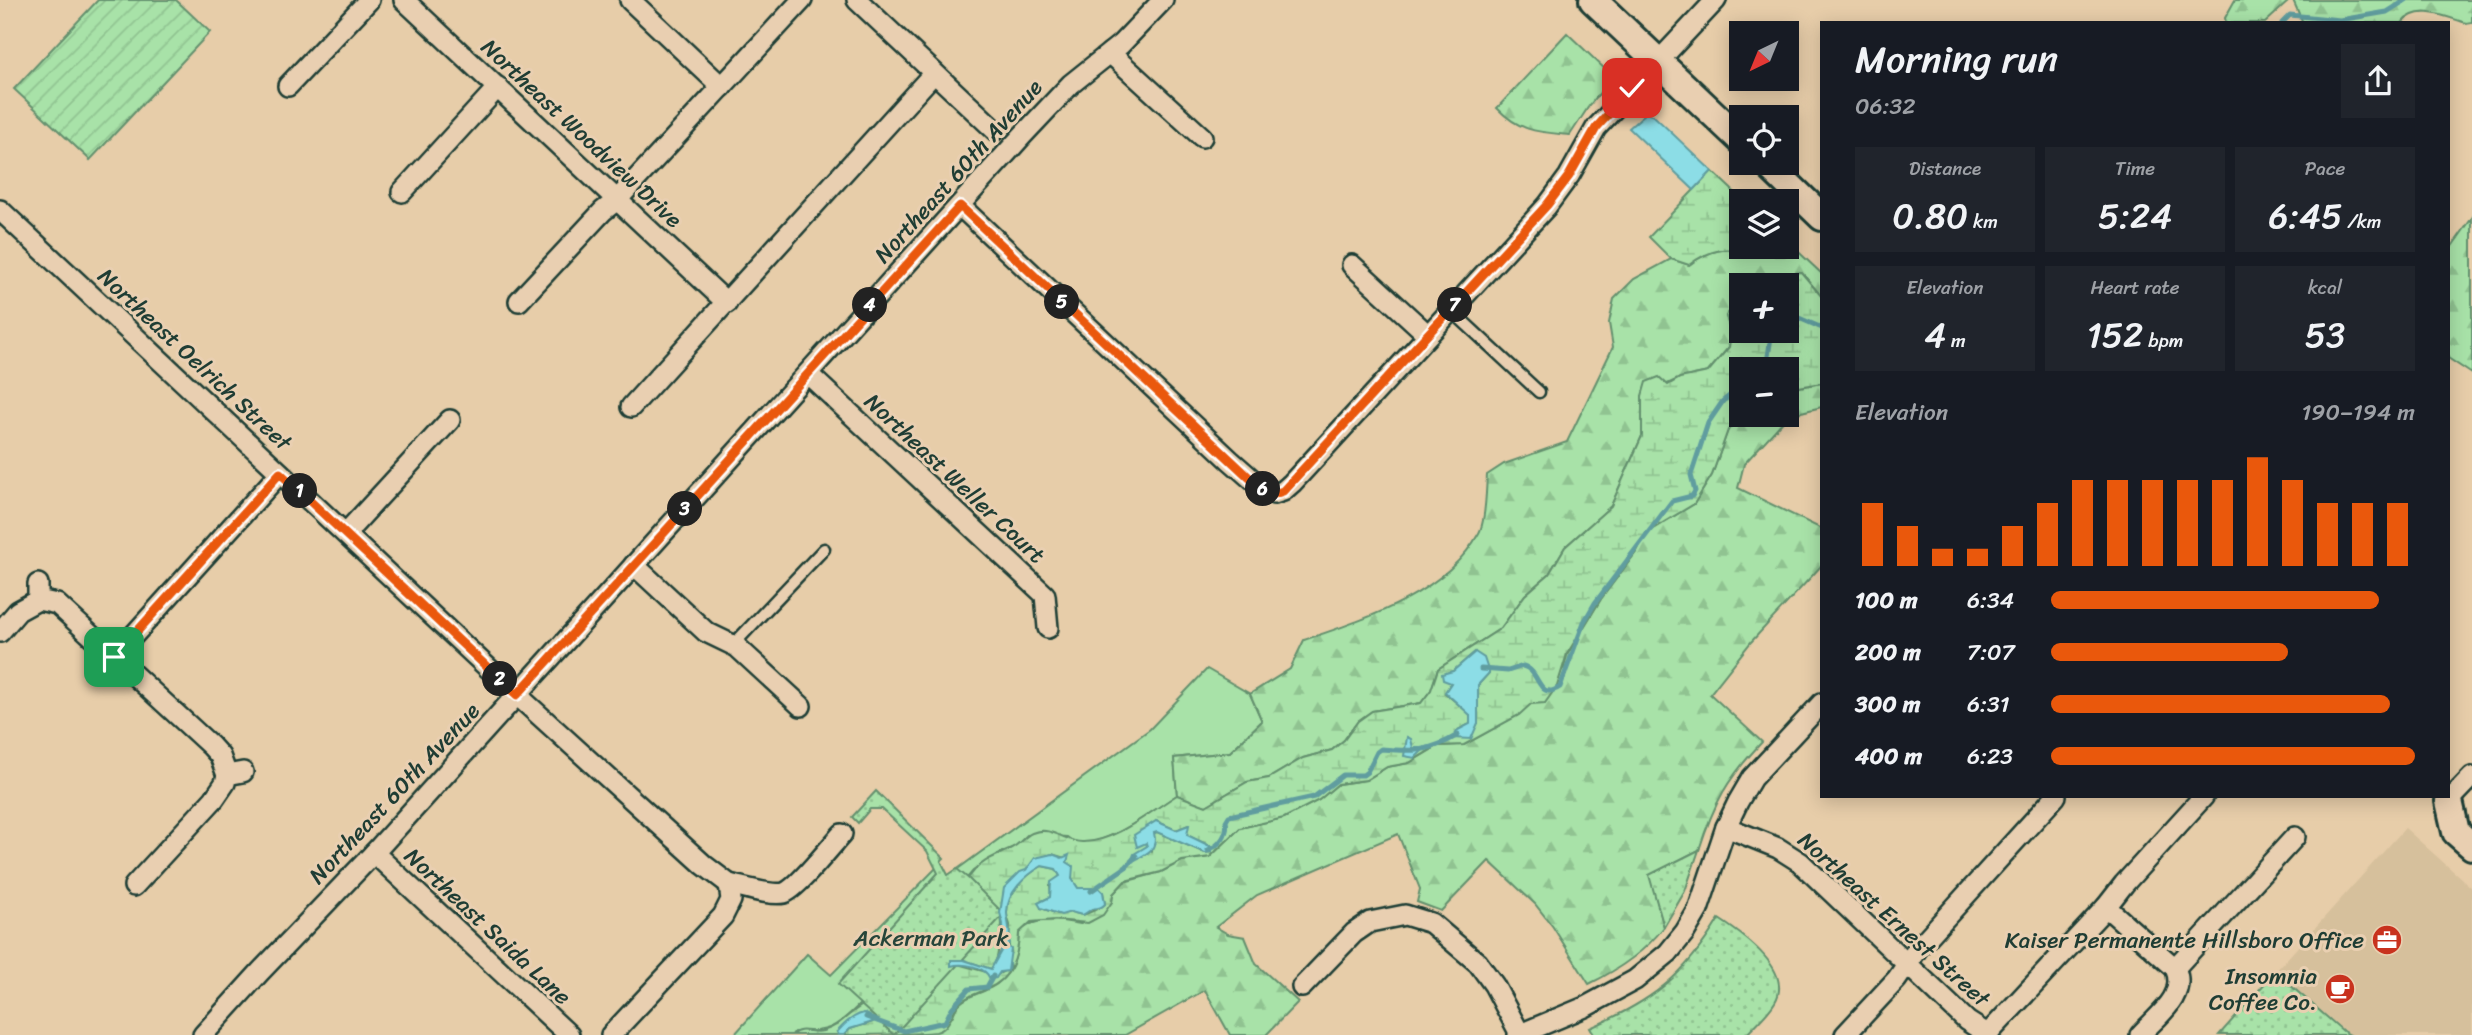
<!DOCTYPE html>
<meta charset="utf-8">
<style>
:root{--surface:#171b24;--page:#20242c;--text:#f1f3f6;--muted:#9ea1a6;--accent:#ea580c}
body{margin:0;font-family:Sriracha,sans-serif;background:var(--page);color:var(--text);height:100vh;display:flex;flex-direction:column;font-size:26px;white-space:nowrap}
*{box-sizing:border-box;margin:0}
p{font-size:23px;color:var(--muted)}
.icon{flex:none;width:38px;height:38px;fill:none;stroke:currentColor;stroke-width:2;stroke-linecap:round;stroke-linejoin:round}
.map{position:relative;flex:1;overflow:hidden}
.sheet{position:absolute;left:1820px;top:21px;width:630px;height:777px;display:flex;flex-direction:column;background:var(--surface);border-radius:0px;box-shadow:0 4px 18px #0003}
.sheet>*{flex:none}
.needle{width:46px;rotate:223deg}
.tools{position:absolute;left:1729px;top:21px;display:grid;gap:14px}
.tools a{display:grid;place-items:center;width:70px;height:70px;border-radius:0px;background:var(--surface);box-shadow:0 4px 18px #0003;font-size:35px}
.pin{position:absolute;display:grid;place-items:center;width:60px;height:60px;color:#fff;margin:-30px;border-radius:14px;box-shadow:0 4px 10px #0006}
.km{position:absolute;width:35px;height:35px;margin:-18px;border-radius:50%;background:#222;color:#fff;font-size:19px;line-height:35px;text-align:center}
.round{display:grid;place-items:center;flex:none;width:74px;height:74px;border-radius:0px;background:var(--page)}
.summary{display:flex;align-items:center;justify-content:space-between;height:119px;padding:0 35px}
h1{font-size:38px;font-weight:600;line-height:52px}
.figures{display:grid;grid-template-columns:repeat(3,1fr);gap:10px;height:119px;padding:7px 35px}
.figures div{display:grid;align-content:center;border-radius:0px;background:var(--page);text-align:center}
.figures b{font-size:35px;font-weight:600}
.figures small{font-size:19px;font-weight:400}
.figures p{font-size:19px}
.chart{height:196px;padding:14px 35px}
.chart p{display:flex;justify-content:space-between}
.chart svg{width:100%;height:126px;margin-top:7px;stroke:var(--accent);stroke-width:6}
ul{padding:0 35px;list-style:none;font-size:23px}
li{display:grid;grid-template-columns:112px 84px 1fr;align-items:center;height:52px}
li i{height:18px;border-radius:9px;background:var(--accent)}
.map>svg:first-child{display:block}
</style>
<div class="map">
<svg width="2472" height="1035" viewBox="0 0 2472 1035">
<defs>
<pattern id="forest-firs" width="22" height="20" patternUnits="userSpaceOnUse" patternTransform="scale(1.75)"><rect width="22" height="20" fill="#a8e2a8"/><path d="M5 1l3.5 6h-7zM16 11l3.5 6h-7z" fill="#90c391"/></pattern>
<pattern id="wetland-marsh" width="20" height="14" patternUnits="userSpaceOnUse" patternTransform="scale(1.75)"><rect width="20" height="14" fill="#a8e2a8"/><path d="M1 5h8M5 5V1M11 12h8M15 12V8" fill="none" stroke="#90c391"/></pattern>
<pattern id="park-dots" width="8" height="8" patternUnits="userSpaceOnUse" patternTransform="scale(1.75)"><rect width="8" height="8" fill="#a8e2a8"/><path d="M2 2h.1M6 6h.1" fill="none" stroke="#90c391" stroke-width="1.8" stroke-linecap="round"/></pattern>
<pattern id="garden-furrows" width="10" height="10" patternUnits="userSpaceOnUse" patternTransform="scale(1.75)"><rect width="10" height="10" fill="#a8e2a8"/><path d="M-1 1l2-2M0 10L10 0M9 11l2-2" fill="none" stroke="#90c391"/></pattern>
</defs>
<rect width="100%" height="100%" fill="#e7cda9"/>
<filter id="ink" filterUnits="userSpaceOnUse"><feTurbulence type="fractalNoise" baseFrequency=".0143" numOctaves="2"/><feDisplacementMap in="SourceGraphic" scale="14" xChannelSelector="R" yChannelSelector="G"/><feConvolveMatrix kernelMatrix="1 2 1 2 8 2 1 2 1" color-interpolation-filters="sRGB"/></filter>
<g filter="url(#ink)">
<path fill="#d6c09c" d="M2405,828L2472,888V1035H2350L2275,972Z"/>
<path fill="#a8e2a8" stroke="#64906e" stroke-width="2" d="M1207,669L1250,694L1262,721L1230,752L1174,758L1177,795C1155,809 1091,860 1067,837L1027,835L1016,846L1000,853L973,871L860,1004C835,1029 829,1032 794,1032L792,1035H734L807,954L831,975L936,868L948,876L1150,729Z"/>
<g fill="url(#forest-firs)" stroke="#64906e" stroke-width="2">
<path d="M2235,0H2290L2265,23H2226L2225,18Z"/>
<path d="M2293,0H2472V22L2466,23C2446,17 2418,3 2402,23H2303Z"/>
<path d="M1567,33L1606,70L1609,76L1608,83L1589,106L1570,135C1538,132 1520,132 1497,108Z"/>
<path d="M2472,218V374L2448,358V252Z"/>
<path d="M1787,241L1822,274V297L1801,272L1788,274L1770,285H1741V297L1726,316L1731,334L1729,347L1708,372L1680,378L1642,396V436L1611,506L1565,547L1549,574L1525,595L1501,628L1438,669L1431,690L1421,703L1372,711L1358,721L1344,740L1332,750L1303,758L1269,778L1247,782L1206,806L1177,795L1174,758L1230,752L1262,721L1250,694L1290,669L1304,640C1366,619 1445,594 1479,533C1486,521 1486,489 1487,475L1504,464L1567,442L1613,347L1609,323L1614,299L1634,279L1671,259L1689,265C1713,246 1729,249 1758,250L1763,247H1787Z"/>
<path d="M1822,383V407L1789,415L1744,464L1738,488L1822,529V565L1751,642L1710,694L1762,742C1727,779 1714,803 1699,850L1650,875L1664,927C1644,953 1618,970 1589,984L1553,927L1535,904L1489,861L1441,911L1417,902L1420,889L1398,834L1257,895L1216,927L1228,934L1245,937L1256,964L1298,1002L1266,1035H1230L1205,990L1125,1035H914C929,1033 943,1031 952,1017C955,1012 955,1007 960,1003C969,995 980,994 990,988C1012,977 1018,956 1019,933C1035,915 1059,920 1081,924L1112,902L1113,894L1124,882L1161,872L1182,861L1210,857L1240,828L1284,818L1319,800L1338,784L1366,780L1387,767L1409,763L1438,746L1464,745L1518,715L1564,668L1567,655L1601,599L1637,551L1646,533L1694,504L1712,475L1728,430L1741,415H1787V389Z"/>
</g>
<g fill="url(#wetland-marsh)" stroke="#64906e" stroke-width="2" fill-rule="evenodd">
<path d="M1712,171L1744,201H1741V247H1763L1758,250C1729,249 1714,246 1689,265L1671,259L1649,237Z"/>
<path d="M1801,272L1822,297V383L1787,389V369H1741V415L1728,430L1712,475L1694,504L1646,533L1637,551L1601,599L1567,654L1557,686L1545,703L1531,704L1519,715L1464,745L1437,746L1409,763L1387,767L1366,780L1338,784L1319,800L1284,818L1240,828L1210,857L1182,861L1161,872L1125,881L1113,894L1112,902L1103,915L1088,923L1055,920L1031,922L1019,933C1018,958 1011,979 987,989C977,994 966,996 959,1004C950,1014 951,1028 936,1032C908,1035 873,1035 844,1035L850,1029L873,1022L837,1032L839,1035H792C801,1026 811,1034 823,1031C843,1026 852,1007 871,1001C905,958 938,913 974,871C984,858 1002,855 1015,846C1021,842 1025,836 1032,833C1052,825 1064,842 1082,842C1114,843 1151,811 1177,795L1206,806L1247,782L1269,778L1303,758L1332,750L1344,740L1358,721L1372,711L1421,703L1431,690L1438,669L1501,628L1525,595L1549,574L1565,547L1611,506L1642,436V396L1646,382L1659,377L1668,385L1680,378L1708,372L1729,347L1731,334L1726,316L1740,298L1741,331H1787V285H1770L1788,274ZM1475,652L1489,673L1478,685V723L1458,730L1470,724V714L1445,693L1451,683L1443,674L1453,671ZM1156,821L1176,830L1188,825L1187,835L1212,847V852L1205,853L1157,832L1154,833L1152,851L1146,843ZM1052,854L1065,858L1072,879L1078,888L1103,892L1105,904C1102,907 1087,914 1082,915L1071,912L1058,914L1041,908L1042,901L1051,897L1050,885L1060,876L1056,869L1042,866C1026,875 1006,893 1007,914C1007,918 1009,921 1010,925C1010,935 1006,943 1011,952L1008,959L1010,968L997,975L957,964L964,960L991,969C998,960 998,953 999,942C1001,929 1004,928 1000,913L1035,859Z"/>
</g>
<g fill="url(#park-dots)" stroke="#64906e" stroke-width="2">
<path d="M876,791L944,858L941,861L948,875L957,869L969,879L1004,914L894,1035L838,984L938,873L927,851L882,809H870L858,823L852,817Z"/>
<path d="M1699,850L1685,891L1664,927L1649,875Z"/>
<path d="M1719,919C1742,934 1794,970 1775,1002C1768,1014 1755,1025 1746,1035H1594L1590,1028C1652,1001 1684,977 1719,919Z"/>
<path d="M2275,972L2343,1031L2350,1035H2219Z"/>
</g>
<path fill="url(#garden-furrows)" stroke="#64906e" stroke-width="2" d="M98,0H176L210,32L90,160L14,89Z"/>
<g fill="#8cdde6" stroke="#609d9f" stroke-width="2">
<path d="M1646,113L1654,116L1712,171L1694,190L1629,128Z"/>
<path d="M1475,652L1484,658L1489,673L1478,685V723L1471,739L1453,738L1458,730L1470,724V715L1445,692L1451,683L1443,680L1442,674L1453,671Z"/>
<path d="M1407,737L1411,739L1413,748H1425L1415,758L1404,756Z"/>
<path d="M1156,821L1176,830L1189,825L1187,835L1212,847V852L1205,853L1157,832L1154,833C1159,851 1144,855 1131,862L1134,854L1147,846L1146,843L1137,847L1134,835Z"/>
<path d="M1052,854L1062,858L1069,855L1067,862L1073,866L1072,879L1078,888H1099L1103,892L1105,904C1100,910 1098,907 1092,909C1088,911 1086,914 1082,915L1071,912L1061,915L1041,908L1038,903L1050,897L1051,882L1060,876L1056,869L1042,866C1026,875 1006,893 1007,914C1008,925 1012,934 1008,947L1011,949L1008,971L1000,972L996,978L990,979C986,966 962,963 951,966V960H964L991,969L1001,951L999,943L1003,933V924L1000,913L1004,888L1020,872L1026,870L1035,858Z"/>
<path d="M864,1013L870,1016L873,1022L850,1029L844,1035H839L837,1032C844,1024 853,1015 864,1013Z"/>
</g>
<g fill="none" stroke-linecap="round" stroke-linejoin="round">
<g stroke="#609d9f" stroke-width="5">
<path d="M2282,23L2290,15L2340,20L2387,12L2406,0"/>
<path d="M1787,324L1799,318L1822,328"/>
<path d="M1766,369L1771,337L1776,331"/>
<path d="M1481,669L1508,671L1523,666C1541,671 1537,702 1560,687L1584,622L1595,603L1672,501L1692,496L1695,491L1691,475L1708,423L1723,401L1741,387"/>
<path d="M1208,850C1219,846 1229,834 1226,821L1229,816L1314,797L1343,775H1363L1367,772L1377,752L1381,749C1414,752 1429,752 1458,735"/>
<path d="M1091,891L1126,867L1136,856"/>
<path d="M866,1017L904,1031L945,1022L952,1008L969,989L987,987L993,976"/>
</g>
<g stroke="#1f3d34" stroke-width="15">
<g id="lane">
<path d="M1451,310L1539,392"/>
<path d="M733,645L824,549"/>
</g>
</g>
<g stroke="#1f3d34" stroke-width="24">
<g id="street">
<path d="M404,0L727,303"/>
<path d="M630,0L722,87"/>
<path d="M857,0L995,130"/>
<path d="M1110,53L1202,137"/>
<path d="M288,86L369,0"/>
<path d="M402,192L498,87"/>
<path d="M960,206L1230,460L1263,489L1274,494L1283,491L1292,483L1547,206L1569,176L1596,128L1716,0"/>
<path d="M0,210L517,695L704,865L729,884"/>
<path d="M1352,265L1427,334"/>
<path d="M519,301L603,211L617,200L802,0"/>
<path d="M808,374L1045,595L1048,628"/>
<path d="M631,407L934,73"/>
<path d="M346,533L450,420"/>
<path d="M634,565L706,632L737,647L801,706"/>
<path d="M38,584V600L57,604L211,746L220,756L227,775"/>
<path d="M0,632L18,611L38,600"/>
<path d="M114,657L280,473"/>
<path d="M2449,801L2472,777"/>
<path d="M1726,827L1778,848L1800,862L1967,1021L1989,1035"/>
<path d="M374,853L569,1035"/>
<path d="M729,884C743,887 771,896 784,893C797,889 831,846 842,834"/>
<path d="M134,886L214,799L225,783L227,775L243,772"/>
<path d="M2106,907L2175,968C2188,996 2157,1016 2140,1035"/>
<path d="M2175,968L2295,837"/>
<path d="M1302,987L1354,933L1370,922L1405,915L1431,923L1478,963L1494,985L1520,1034"/>
<path d="M203,1035L260,972L374,853L1022,136L1071,84L1121,44L1163,0"/>
<path d="M611,1035L723,916L731,900L729,884"/>
<path d="M1518,1035L1585,1007L1635,980L1668,953L1685,932L1698,910L1726,827L1738,802L1752,778L1822,703"/>
<path d="M1845,1035L1897,979L1918,948L2056,796"/>
<path d="M1987,1035L2106,907L2124,884L2204,796"/>
</g>
</g>
<g stroke="#1f3d34" stroke-width="32">
<g id="secondary">
<path d="M1593,0L1741,140"/>
<path d="M1766,163L1822,217"/>
<path d="M2449,801L2456,832L2472,846"/>
</g>
</g>
<use href="#lane" stroke="#e9cfb1" stroke-width="10"/>
<use href="#street" stroke="#e9cfb1" stroke-width="19"/>
<use href="#secondary" stroke="#e9cfb1" stroke-width="26"/>
</g>
</g>
<g fill="none" stroke-linecap="round" stroke-linejoin="round" filter="url(#ink)">
<g stroke="#fff" stroke-width="14">
<path id="route" d="M114,657L280,473L517,695L960,206L1254,482L1263,489L1274,494L1283,491L1547,205L1569,176L1596,128L1632,88"/>
</g>
<use href="#route" stroke="#ea580c" stroke-width="9"/>
</g>
<defs>
<g id="office-disc" transform="scale(1.575)"><circle r="9.5" fill="#c8321e" stroke="#e9cfb1"/><path d="M-6-3h4V-5.5h4V-3h4V5H-6ZM-1-4.5V-3h2v-1.5ZM-6 0V1H6V0Z" fill="#fff"/></g>
<g id="cafe-disc" transform="scale(1.575)"><circle r="9.5" fill="#c8321e" stroke="#e9cfb1"/><path d="M-5.5-4.5H6V0H3Q3 3.5 0 3.5H-2.5Q-5.5 3.5-5.5 0ZM3-3.2v2h1.7v-2ZM-6 4.5H4V6H-6Z" fill="#fff"/></g>
</defs>
<g fill-rule="evenodd">
<use href="#office-disc" x="2387" y="940"/>
<use href="#cafe-disc" x="2340" y="989"/>
</g>
<g text-anchor="middle" stroke-width="6" stroke-linejoin="round" paint-order="stroke">
<g font-size="23" fill="#1f3d34" stroke="#e9cfb1">
<text transform="translate(582 133) rotate(43)" y="8">Northeast Woodview Drive</text>
<text transform="translate(958 171) rotate(-48)" y="8">Northeast 60th Avenue</text>
<text transform="translate(195 359) rotate(43)" y="8">Northeast Oelrich Street</text>
<text transform="translate(955 478) rotate(43)" y="8">Northeast Weller Court</text>
<text transform="translate(394 793) rotate(-47)" y="8">Northeast 60th Avenue</text>
<text transform="translate(1894 919) rotate(42)" y="8">Northeast Ernest Street</text>
<text transform="translate(488 926) rotate(43)" y="8">Northeast Saida Lane</text>
</g>
<g font-size="23" fill="#26453a" stroke="#e9cfb1">
<text x="931" y="946">Ackerman Park</text>
</g>
<g font-size="23" fill="#1f3d34" stroke="#e9cfb1" text-anchor="end">
<text x="2364" y="948">Kaiser Permanente Hillsboro Office</text>
<text x="2317" y="984">Insomnia<tspan x="2317" dy="26">Coffee Co.</tspan></text>
</g>
</g>
</svg>
<div class="tools">
<a><svg class="needle" viewBox="-14 -14 28 28"><path d="M0-13l5 13h-10z" fill="#e53935"/><path d="M0 13l5-13h-10z" fill="#9ea1a6"/></svg></a>
<a><svg class="icon" aria-label="locate" viewBox="0 0 24 24"><circle cx="12" cy="12" r="6"/><path d="M12 2v4M12 18v4M2 12h4M18 12h4"/></svg></a>
<a><svg class="icon" aria-label="layers" viewBox="0 0 24 24"><path d="M12 4l9 5-9 5-9-5zM3 14l9 5 9-5"/></svg></a>
<a>+</a>
<a>−</a>
</div>
<div class="pin" style="left:114px;top:657px;background:#1e9e55"><svg class="icon" aria-label="arrive" viewBox="0 0 24 24"><path d="M6 21V4h12l-3 4 3 4H6"/></svg></div>
<div class="pin" style="left:1632px;top:88px;background:#d93025"><svg class="icon" aria-label="check" viewBox="0 0 24 24"><path d="M5 12l5 5 9-10"/></svg></div>
<b class="km" style="left:300px;top:491px">1</b>
<b class="km" style="left:500px;top:679px">2</b>
<b class="km" style="left:685px;top:509px">3</b>
<b class="km" style="left:870px;top:305px">4</b>
<b class="km" style="left:1062px;top:302px">5</b>
<b class="km" style="left:1263px;top:489px">6</b>
<b class="km" style="left:1455px;top:305px">7</b>
<section class="sheet">
<div class="summary"><div><h1>Morning run</h1><p>06:32</p></div><a class="round"><svg class="icon" aria-label="share" viewBox="0 0 24 24"><path d="M12 15V3M7 8l5-5 5 5M5 13v7h14v-7"/></svg></a></div>
<div class="figures">
<div><p>Distance</p><b>0.80<small> km</small></b></div>
<div><p>Time</p><b>5:24</b></div>
<div><p>Pace</p><b>6:45<small> /km</small></b></div>
</div>
<div class="figures">
<div><p>Elevation</p><b>4<small> m</small></b></div>
<div><p>Heart rate</p><b>152<small> bpm</small></b></div>
<div><p>kcal</p><b>53</b></div>
</div>
<div class="chart"><p><span>Elevation</span>190–194 m</p>
<svg viewBox="0 0 160 44" preserveAspectRatio="none"><path d="M5 44V22M15 44V30M25 44V38M35 44V38M45 44V30M55 44V22M65 44V14M75 44V14M85 44V14M95 44V14M105 44V14M115 44V6M125 44V14M135 44V22M145 44V22M155 44V22"/></svg>
</div>
<ul>
<li><b>100 m</b>6:34<i style="width:90%"></i></li>
<li><b>200 m</b>7:07<i style="width:65%"></i></li>
<li><b>300 m</b>6:31<i style="width:93%"></i></li>
<li><b>400 m</b>6:23<i style="width:100%"></i></li>
</ul>
</section>
</div>
